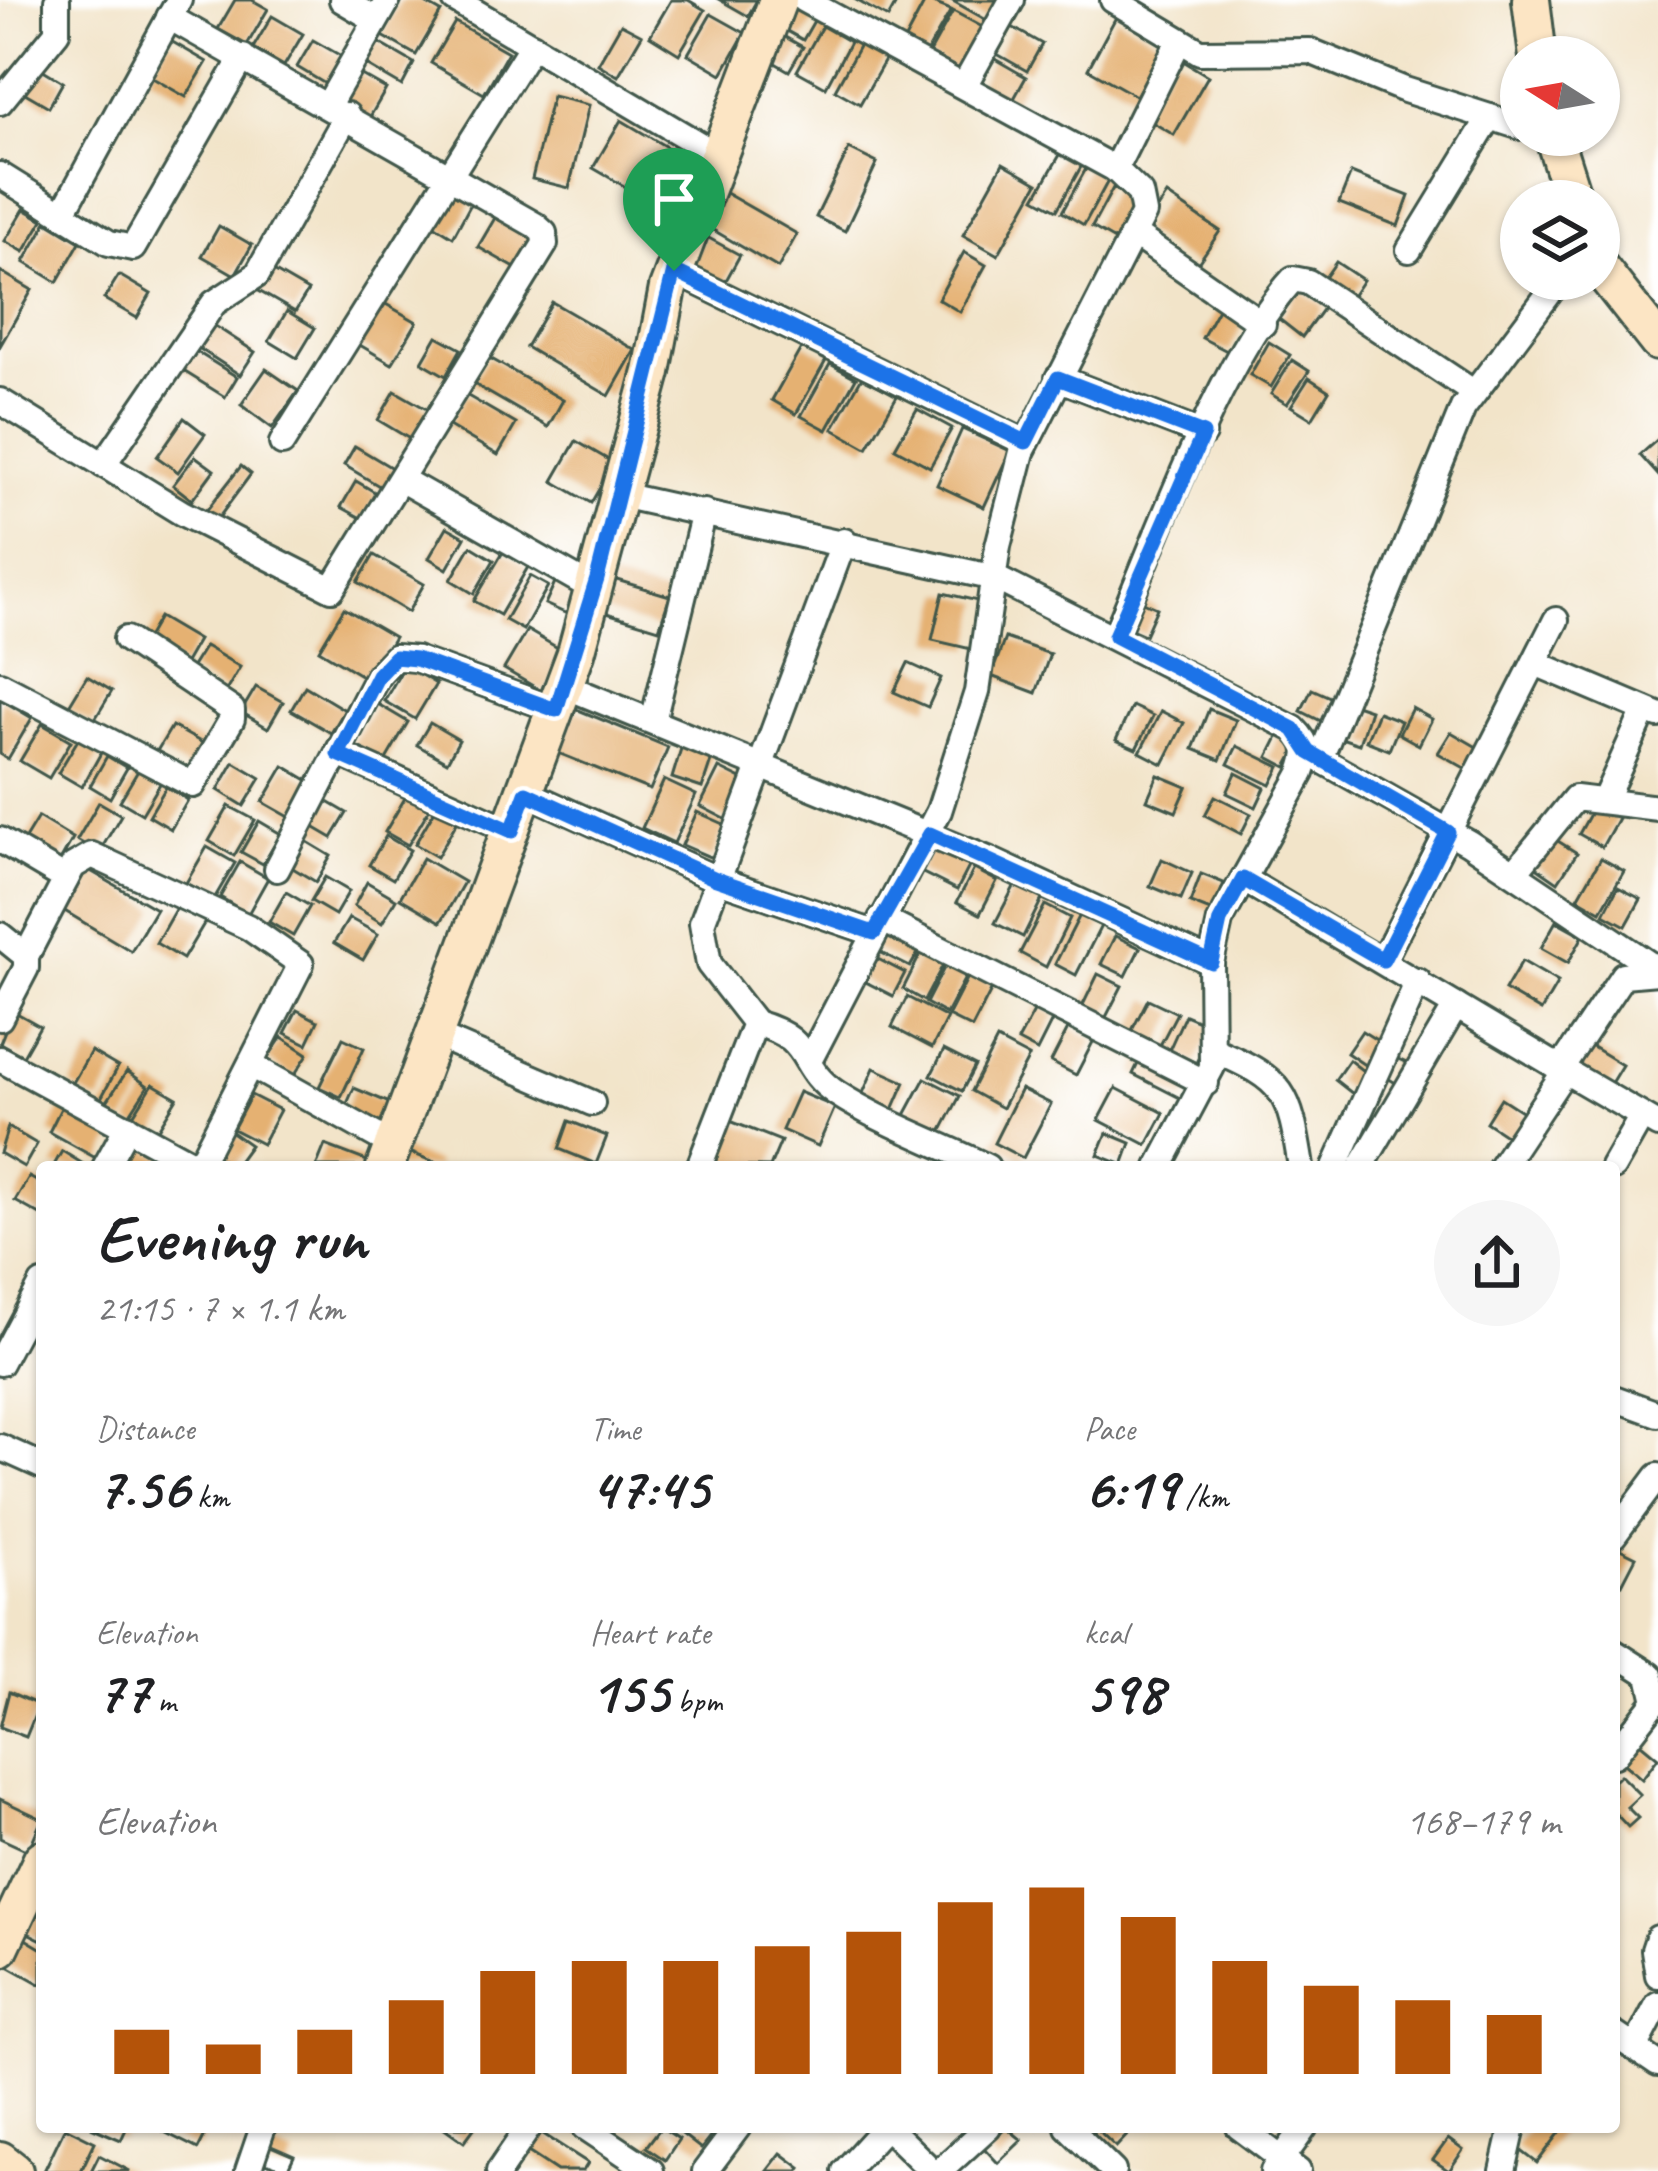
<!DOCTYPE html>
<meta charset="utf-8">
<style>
:root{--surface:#fff;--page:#f6f6f6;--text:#202124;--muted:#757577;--accent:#b45309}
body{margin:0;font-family:Caveat,sans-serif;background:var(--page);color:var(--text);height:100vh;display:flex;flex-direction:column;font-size:45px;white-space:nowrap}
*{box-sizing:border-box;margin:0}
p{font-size:39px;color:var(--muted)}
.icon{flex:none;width:66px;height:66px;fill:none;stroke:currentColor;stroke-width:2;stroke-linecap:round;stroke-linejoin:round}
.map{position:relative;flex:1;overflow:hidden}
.side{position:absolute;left:36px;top:1161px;width:1584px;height:972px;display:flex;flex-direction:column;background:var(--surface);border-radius:12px;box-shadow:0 3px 9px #0004}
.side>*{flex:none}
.needle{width:78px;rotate:281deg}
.tools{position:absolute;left:1500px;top:36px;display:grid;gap:24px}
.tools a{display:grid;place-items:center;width:120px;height:120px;border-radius:50%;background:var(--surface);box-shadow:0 3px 9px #0004;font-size:60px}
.pin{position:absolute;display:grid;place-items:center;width:102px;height:102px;color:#fff;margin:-123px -51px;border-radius:50% 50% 50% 0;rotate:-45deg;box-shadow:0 0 12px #0007}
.pin .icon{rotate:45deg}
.round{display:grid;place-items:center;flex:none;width:126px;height:126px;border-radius:63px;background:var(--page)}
.overview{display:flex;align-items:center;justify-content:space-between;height:204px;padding:0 60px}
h1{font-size:66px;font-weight:700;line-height:90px}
.stats{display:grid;grid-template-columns:repeat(3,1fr);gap:18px;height:204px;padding:12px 60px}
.stats div{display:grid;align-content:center}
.stats b{font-size:60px;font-weight:700}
.stats small{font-size:33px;font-weight:400}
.stats p{font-size:33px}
.chart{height:336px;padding:24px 60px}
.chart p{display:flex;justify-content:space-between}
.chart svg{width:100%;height:216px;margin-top:12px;stroke:var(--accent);stroke-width:6}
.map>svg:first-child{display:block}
</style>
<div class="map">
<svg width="1658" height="2171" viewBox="0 0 1658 2171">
<rect width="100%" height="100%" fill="#fff"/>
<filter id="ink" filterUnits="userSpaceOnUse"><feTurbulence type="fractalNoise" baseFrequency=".00833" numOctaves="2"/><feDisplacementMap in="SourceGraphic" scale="24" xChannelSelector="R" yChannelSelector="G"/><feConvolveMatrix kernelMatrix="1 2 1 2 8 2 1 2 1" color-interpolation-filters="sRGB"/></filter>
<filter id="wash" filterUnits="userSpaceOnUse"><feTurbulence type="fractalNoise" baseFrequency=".004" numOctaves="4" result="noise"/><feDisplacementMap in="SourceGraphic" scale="48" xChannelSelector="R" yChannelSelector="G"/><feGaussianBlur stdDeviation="2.7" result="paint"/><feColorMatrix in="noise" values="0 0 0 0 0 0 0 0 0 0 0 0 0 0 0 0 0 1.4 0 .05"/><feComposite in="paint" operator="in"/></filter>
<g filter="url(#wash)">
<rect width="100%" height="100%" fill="#f2e4c9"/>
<g id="blocks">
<g fill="#e5b172">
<path d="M235,0H252L268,9L247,45L218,29Z"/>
<path d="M401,0H420L441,12L416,55L381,35Z"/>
<path d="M671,0H688L705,10L679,54L650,36Z"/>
<path d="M720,0H757L748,16Z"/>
<path d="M856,0H898L888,18Z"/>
<path d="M926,0L951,10L924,57L902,45Z"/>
<path d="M951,0H1002L990,22Z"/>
<path d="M790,4L815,19L803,40L778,26Z"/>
<path d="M953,11L986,29L961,74L928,56Z"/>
<path d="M711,14L745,33L722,74L688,54Z"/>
<path d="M272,16L303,34L284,66L253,48Z"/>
<path d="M1116,17L1165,44L1136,96L1088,69Z"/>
<path d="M455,22L508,52L484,94L431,63Z"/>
<path d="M621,24L642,35L618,76L598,64Z"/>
<path d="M822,26L850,42L826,87L797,71Z"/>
<path d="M1012,27L1042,44L1027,71L997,54Z"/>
<path d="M776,32L803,47L789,71L763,56Z"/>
<path d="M863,39L889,53L860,104L835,90Z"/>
<path d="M169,40L207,62L186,97L149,76Z"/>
<path d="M313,40L343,57L327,85L297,67Z"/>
<path d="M376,41L414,63L402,86L363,63Z"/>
<path d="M1175,56L1208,76L1174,135L1140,115Z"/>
<path d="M993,58L1026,77L1011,104L978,85Z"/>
<path d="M40,68L63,82L49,107L25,93Z"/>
<path d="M356,72L386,89L367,122L338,104Z"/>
<path d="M552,96L589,105L569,188L532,179Z"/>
<path d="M621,120L690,161L662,208L593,168Z"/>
<path d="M849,149L877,163L845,231L816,217Z"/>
<path d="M1061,153L1082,165L1057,210L1035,198Z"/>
<path d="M1003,163L1038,183L998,255L963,235Z"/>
<path d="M1087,167L1109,179L1084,225L1062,212Z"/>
<path d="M1351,173L1409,196L1398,226L1339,203Z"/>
<path d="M447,183L474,198L453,237L426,220Z"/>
<path d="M1113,188L1140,203L1118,242L1092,227Z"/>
<path d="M722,191L797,234L778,268L703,224Z"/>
<path d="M1167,195L1220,231L1196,266L1143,231Z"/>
<path d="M24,209L43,220L24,252L5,241Z"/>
<path d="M499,211L536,233L515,268L478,247Z"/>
<path d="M47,222L80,242L57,282L24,262Z"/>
<path d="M219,226L252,245L235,275L202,256Z"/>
<path d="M705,236L740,255L724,284L689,264Z"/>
<path d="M964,252L986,265L960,312L938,299Z"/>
<path d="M1336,262L1363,280L1349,301L1322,282Z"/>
<path d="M270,269L308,291L295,312L257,290Z"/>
<path d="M0,271L32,290L0,346Z"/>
<path d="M119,275L151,294L137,318L104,299Z"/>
<path d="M1300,289L1324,307L1302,337L1279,319Z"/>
<path d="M377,299L417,322L392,364L353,341Z"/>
<path d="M552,302L635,350L609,396L526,347Z"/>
<path d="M1219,307L1245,321L1229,352L1202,338Z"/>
<path d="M287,311L315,328L297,358L269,341Z"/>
<path d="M209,322L255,352L240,375L194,345Z"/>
<path d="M437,336L461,349L446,376L422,362Z"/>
<path d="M1269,342L1290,355L1271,387L1250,375Z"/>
<path d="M804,343L828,357L796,414L772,400Z"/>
<path d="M189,347L237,377L225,397L177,367Z"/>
<path d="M488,357L563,400L548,427L472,383Z"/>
<path d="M1292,360L1309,371L1287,404L1271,394Z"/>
<path d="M830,364L856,378L827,430L801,416Z"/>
<path d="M266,369L298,391L272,428L241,405Z"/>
<path d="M862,377L897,396L867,448L833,429Z"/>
<path d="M1309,378L1329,391L1312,419L1291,406Z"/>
<path d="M395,391L430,411L413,441L378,420Z"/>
<path d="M466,395L516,424L498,455L449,426Z"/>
<path d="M917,409L952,428L930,467L895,448Z"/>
<path d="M184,418L205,434L178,472L157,457Z"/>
<path d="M962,429L1010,451L984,507L937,485Z"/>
<path d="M1658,439V475L1640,455Z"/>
<path d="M576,441L614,463L591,503L553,481Z"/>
<path d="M355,446L397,471L386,490L344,465Z"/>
<path d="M195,456L214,470L192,500L173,485Z"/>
<path d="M241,466L251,474L217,520L206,511Z"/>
<path d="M356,481L378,494L363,519L341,507Z"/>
<path d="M447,527L465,537L447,569L429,558Z"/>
<path d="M471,546L494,560L474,594L451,580Z"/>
<path d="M503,552L528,567L500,615L474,601Z"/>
<path d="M374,555L424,584L408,612L358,582Z"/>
<path d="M530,576L548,586L523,630L505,620Z"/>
<path d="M610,578L670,596L659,629L600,611Z"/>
<path d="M556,580L585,593L574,617L545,604Z"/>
<path d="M943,593L982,602L971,649L932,640Z"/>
<path d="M1141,601L1157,608L1145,635L1129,628Z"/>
<path d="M344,608L394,637L369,680L319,650Z"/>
<path d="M159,617L198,640L183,666L144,643Z"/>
<path d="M527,630L568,654L545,693L504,669Z"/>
<path d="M1005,638L1050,654L1036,693L991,676Z"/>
<path d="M205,646L240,667L226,691L190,670Z"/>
<path d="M908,663L941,678L928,707L894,692Z"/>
<path d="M405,665L436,684L415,719L384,701Z"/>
<path d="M87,676L112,691L92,724L67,709Z"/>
<path d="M305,686L345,710L331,733L291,710Z"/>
<path d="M256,687L283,702L268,728L241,712Z"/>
<path d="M1312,689L1332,698L1321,721L1301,711Z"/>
<path d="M0,699L32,718L8,759L0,754Z"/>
<path d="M376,703L408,722L384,763L352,744Z"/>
<path d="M1352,704L1370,710L1359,744L1341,738Z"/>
<path d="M1132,706L1153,716L1136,749L1116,740Z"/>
<path d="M1412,708L1432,719L1419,745L1399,734Z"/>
<path d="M576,709L668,747L650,790L558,753Z"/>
<path d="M1209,709L1236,720L1220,760L1193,749Z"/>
<path d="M1161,711L1184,723L1163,764L1140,752Z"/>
<path d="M1378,712L1401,721L1389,750L1366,741Z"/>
<path d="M430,723L459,740L447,762L417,745Z"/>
<path d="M42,724L71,741L49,778L20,761Z"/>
<path d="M172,726L206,745L191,771L157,751Z"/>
<path d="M1281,731L1301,742L1287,767L1268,757Z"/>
<path d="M1451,732L1482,750L1470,771L1438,753Z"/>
<path d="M79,738L102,751L82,787L58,773Z"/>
<path d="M683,742L714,752L702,788L672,778Z"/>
<path d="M1237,746L1280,767L1271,785L1228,764Z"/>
<path d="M107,756L127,768L110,798L90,786Z"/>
<path d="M234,762L261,778L244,806L218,790Z"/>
<path d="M284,766L314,784L293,819L263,802Z"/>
<path d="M719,768L749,783L729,821L700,806Z"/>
<path d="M139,769L161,782L142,814L120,801Z"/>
<path d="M1236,773L1265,788L1256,807L1227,793Z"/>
<path d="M1158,775L1187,787L1176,812L1147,800Z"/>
<path d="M664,780L696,795L674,843L642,828Z"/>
<path d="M166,787L188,800L171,829L149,816Z"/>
<path d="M408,793L431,806L408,845L385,832Z"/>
<path d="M1215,796L1251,814L1241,834L1205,815Z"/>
<path d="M323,799L347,813L332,838L308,824Z"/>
<path d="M99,802L121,815L99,853L77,840Z"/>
<path d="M1595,805L1618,818L1602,847L1579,834Z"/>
<path d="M229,806L255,820L234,856L209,841Z"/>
<path d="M436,808L458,820L437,857L415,844Z"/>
<path d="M697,812L726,825L712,858L682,845Z"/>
<path d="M38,817L73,838L60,861L24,840Z"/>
<path d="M259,821L281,834L263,864L241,852Z"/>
<path d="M386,836L410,850L393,879L369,865Z"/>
<path d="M301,838L331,856L316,882L286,864Z"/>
<path d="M1553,838L1577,853L1558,882L1535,866Z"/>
<path d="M933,844L971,863L957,890L919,871Z"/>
<path d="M207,847L235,863L214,899L186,883Z"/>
<path d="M423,858L464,882L441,922L400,898Z"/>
<path d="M1601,858L1624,871L1601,911L1578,898Z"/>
<path d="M1162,859L1192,873L1181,899L1150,886Z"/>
<path d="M240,862L268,878L248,914L220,897Z"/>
<path d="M87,869L156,909L131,951L63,910Z"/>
<path d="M974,869L997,881L980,914L957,902Z"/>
<path d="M1201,874L1224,883L1213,912L1190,903Z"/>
<path d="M325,877L349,891L335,915L311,901Z"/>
<path d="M1017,881L1044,895L1023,937L995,923Z"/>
<path d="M367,882L396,899L382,923L354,906Z"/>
<path d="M1618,887L1641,899L1626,926L1604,914Z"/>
<path d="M286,892L310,906L293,936L269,922Z"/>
<path d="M1045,905L1070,918L1046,967L1020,953Z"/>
<path d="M177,906L205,922L183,959L156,943Z"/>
<path d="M1080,915L1101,926L1076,975L1055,964Z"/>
<path d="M349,918L378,934L363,960L334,943Z"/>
<path d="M1556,921L1583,936L1568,963L1541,948Z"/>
<path d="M885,929L921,948L910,967L874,949Z"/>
<path d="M1115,936L1140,948L1126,976L1101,964Z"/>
<path d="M922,951L944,963L924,1001L903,989Z"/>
<path d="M872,956L905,973L893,996L860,979Z"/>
<path d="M1522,961L1558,982L1541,1011L1505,990Z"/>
<path d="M946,964L967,974L946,1014L926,1003Z"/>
<path d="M970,973L994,985L972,1028L948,1016Z"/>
<path d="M1098,974L1122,986L1103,1023L1080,1011Z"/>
<path d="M907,997L947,1018L932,1048L892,1027Z"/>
<path d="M1148,999L1177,1013L1157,1051L1129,1036Z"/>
<path d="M1037,1006L1055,1015L1037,1051L1018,1041Z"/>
<path d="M297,1010L318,1021L307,1044L285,1033Z"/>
<path d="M13,1011L40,1026L23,1056L0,1043Z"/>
<path d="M1185,1015L1213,1027L1196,1063L1169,1050Z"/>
<path d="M1069,1027L1094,1040L1076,1075L1051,1062Z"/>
<path d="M1362,1031L1383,1044L1372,1070L1347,1053Z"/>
<path d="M282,1037L308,1054L293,1077L267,1059Z"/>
<path d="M343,1038L364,1048L341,1097L319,1087Z"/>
<path d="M997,1040L1029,1057L1002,1108L971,1091Z"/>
<path d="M1586,1043L1622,1065L1608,1088L1572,1066Z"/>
<path d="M944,1050L975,1066L962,1091L931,1075Z"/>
<path d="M91,1051L118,1067L99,1102L71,1086Z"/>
<path d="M1142,1055L1193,1082L1184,1100L1133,1074Z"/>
<path d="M1394,1057L1415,1067L1402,1087L1386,1077Z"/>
<path d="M1349,1060L1367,1074L1353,1094L1335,1080Z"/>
<path d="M874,1068L905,1082L891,1114L860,1100Z"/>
<path d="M127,1071L148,1086L124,1123L102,1109Z"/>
<path d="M925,1078L960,1096L939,1136L904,1117Z"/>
<path d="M153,1084L177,1098L153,1137L129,1122Z"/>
<path d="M354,1088L397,1106L386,1134L342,1115Z"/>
<path d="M1116,1088L1164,1113L1147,1145L1099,1120Z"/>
<path d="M1021,1089L1051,1104L1023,1158L994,1143Z"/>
<path d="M799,1092L835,1107L818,1146L782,1130Z"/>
<path d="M251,1095L280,1110L262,1144L233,1129Z"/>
<path d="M66,1098L120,1127L101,1161L49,1132Z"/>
<path d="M1501,1098L1529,1116L1513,1140L1486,1122Z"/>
<path d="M569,1121L607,1136L596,1164L559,1149Z"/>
<path d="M730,1121L781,1141L770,1167L711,1166Z"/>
<path d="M8,1127L37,1144L24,1167L0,1153Z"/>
<path d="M230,1131L250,1145L234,1167L214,1155Z"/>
<path d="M1107,1133L1131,1143L1123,1165L1098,1155Z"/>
<path d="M129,1141L184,1167H116Z"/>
<path d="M325,1145L370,1162L368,1167H316Z"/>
<path d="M404,1150L437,1163L436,1167H397Z"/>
<path d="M62,1151L88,1167H53Z"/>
<path d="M29,1177L42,1184V1216L15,1201Z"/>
<path d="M1614,1546L1636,1557L1622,1584L1614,1580Z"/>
<path d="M9,1692L39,1705L26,1737L0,1727Z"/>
<path d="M1635,1739L1658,1758L1642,1779L1618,1759Z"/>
<path d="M1620,1775L1640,1795L1627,1807L1638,1818L1628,1827L1614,1812V1781Z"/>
<path d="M0,1799L42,1819L28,1851L0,1838Z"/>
<path d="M36,1898L42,1901V1940L20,1929Z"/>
<path d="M22,1937L42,1949V1985L6,1965Z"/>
<path d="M65,2127L95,2142L81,2171H44Z"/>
<path d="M91,2127H127L121,2140Z"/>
<path d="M167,2127H209L198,2149L164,2132Z"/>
<path d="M443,2127H475L464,2142Z"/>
<path d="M661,2127L679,2139L665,2160L646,2147Z"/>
<path d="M673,2127H709L715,2131L701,2149Z"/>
<path d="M1006,2127L1022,2140L998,2163L984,2148Z"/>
<path d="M1095,2127H1131L1133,2129L1116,2147Z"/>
<path d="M1529,2127H1564L1537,2163L1515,2146Z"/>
<path d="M537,2130L588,2163L583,2171H557L525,2150Z"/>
<path d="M1448,2139L1463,2150L1449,2171L1433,2160Z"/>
<path d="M264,2143L294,2156L287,2171L257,2160Z"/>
<path d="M781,2153L801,2168L799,2171H767Z"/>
<path d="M99,2155L130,2171H91Z"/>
</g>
</g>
</g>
<g filter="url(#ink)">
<use href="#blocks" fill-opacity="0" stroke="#3f564a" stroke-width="3"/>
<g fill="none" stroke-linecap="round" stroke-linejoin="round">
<g stroke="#3f564a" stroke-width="30">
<g id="street">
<path d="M342,0L376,20"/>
<path d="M455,0L717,155"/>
<path d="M804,0L1115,169L1140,193L1144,213L1022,452L998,546L977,692L939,811L809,1061"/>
<path d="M1113,0L1200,52L1310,51L1405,90L1521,127"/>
<path d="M964,86L1012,0"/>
<path d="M0,102L57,32V0"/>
<path d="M328,105L388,0"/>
<path d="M1115,169L1178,43"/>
<path d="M0,175L109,243L133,248L243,57"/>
<path d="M62,214L179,0"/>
<path d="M1135,235L1263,324"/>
<path d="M1409,250L1490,117"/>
<path d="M674,271L1026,443"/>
<path d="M1058,378L1203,434"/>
<path d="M0,401L182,513L332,589L545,244L544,233L535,225L169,17"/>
<path d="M282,443L532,45"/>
<path d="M103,465L214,303L257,275L347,115"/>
<path d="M402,480L594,589"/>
<path d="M620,495L995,578L1294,729C1310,744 1309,753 1302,773L1220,921L1211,962L1212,1067L1159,1167"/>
<path d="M1115,636C1159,534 1220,358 1293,279L1308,282L1473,392"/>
<path d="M1535,663L1658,715"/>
<path d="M0,684L193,785L232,719V710L126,639"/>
<path d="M565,686L990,860L1211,962"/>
<path d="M653,721L704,512"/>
<path d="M338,753L512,831"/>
<path d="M1309,753L1469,843L1658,970"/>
<path d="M1320,759L1463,408L1560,279"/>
<path d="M527,793L716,879L874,933"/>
<path d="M1605,799L1645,710"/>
<path d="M0,840L66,879"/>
<path d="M277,869L378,675L395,657L416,659L556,710"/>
<path d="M1515,872L1575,798L1658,808"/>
<path d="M1243,879L1553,1064L1565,1062L1623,975L1658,972"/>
<path d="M881,919L1206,1083"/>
<path d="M0,935L26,956V968L0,1018"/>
<path d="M1383,960L1556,620"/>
<path d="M755,1023C816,1040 795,1065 836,1093C882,1123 938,1143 987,1167"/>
<path d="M435,1035L592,1103"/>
<path d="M1214,1050C1286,1081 1289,1091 1301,1167"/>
<path d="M0,1059L192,1163L203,1157L301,964L248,927L92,855L73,866L26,956"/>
<path d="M1553,1064L1658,1125"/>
<path d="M252,1066L393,1145"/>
<path d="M105,1167L127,1127"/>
<path d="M699,1167L755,1023L709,964L702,923L844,541"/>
<path d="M1335,1167L1418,981"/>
<path d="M1361,1167L1456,1006"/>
<path d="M1501,1167L1565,1071"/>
<path d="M1613,1167L1642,1116"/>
<path d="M0,1363L42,1284"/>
<path d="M1614,1398L1658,1414"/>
<path d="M0,1447L42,1466"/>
<path d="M1614,1535L1658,1476"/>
<path d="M1614,1652L1650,1675L1656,1701L1614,1755"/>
<path d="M1658,1938L1654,1950L1658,1975"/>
<path d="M1614,2034L1658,2064"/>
<path d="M1635,2048L1658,2004"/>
<path d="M585,2127L651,2171"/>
<path d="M1068,2127L1113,2171"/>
<path d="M1239,2127L1298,2171"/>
<path d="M248,2171L263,2127"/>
<path d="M499,2171L529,2127"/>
<path d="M705,2171L738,2127"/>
<path d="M845,2171L883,2129L891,2131L932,2171"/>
<path d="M940,2171L988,2127"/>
<path d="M1273,2171L1305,2127"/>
<path d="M1503,2171L1513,2127"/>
</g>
</g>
<g stroke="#3f564a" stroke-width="42">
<g id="secondary">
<path d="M1531,0L1538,57"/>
<path d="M1553,135L1574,201"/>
<path d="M1599,267L1658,342"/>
<path d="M385,1167L576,653L652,372L668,288L778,0"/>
<path d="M0,1948L42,1859"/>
<path d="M0,2160L14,2171"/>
</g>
</g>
<use href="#street" stroke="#fff" stroke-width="24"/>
<use href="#secondary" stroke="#fce5c4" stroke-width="36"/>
</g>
</g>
<g fill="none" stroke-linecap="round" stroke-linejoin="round" filter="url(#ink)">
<g stroke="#fff" stroke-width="24">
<path id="route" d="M674,271L1026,442L1058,378L1203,434L1115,636L1294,729L1309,752L1448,832L1383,960L1243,879L1220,921L1211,962L930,834L874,933L716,879L526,793L512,831L338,754L378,675L395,657L416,659L556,710L597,579Z"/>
</g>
<use href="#route" stroke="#1a73e8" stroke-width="15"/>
</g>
</svg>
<div class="tools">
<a><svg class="needle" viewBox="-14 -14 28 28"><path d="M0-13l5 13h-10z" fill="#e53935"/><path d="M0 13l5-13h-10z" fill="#757577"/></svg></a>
<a><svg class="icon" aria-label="layers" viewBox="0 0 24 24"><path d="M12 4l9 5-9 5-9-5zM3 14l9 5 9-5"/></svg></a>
</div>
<div class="pin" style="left:674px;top:271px;background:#1e9e55"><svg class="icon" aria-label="arrive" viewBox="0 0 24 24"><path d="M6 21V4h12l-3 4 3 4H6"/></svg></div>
<section class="side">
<div class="overview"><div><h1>Evening run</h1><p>21:15 · 7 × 1.1 km</p></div><a class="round"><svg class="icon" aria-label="share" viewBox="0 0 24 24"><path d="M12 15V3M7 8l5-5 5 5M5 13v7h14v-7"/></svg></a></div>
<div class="stats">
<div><p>Distance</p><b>7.56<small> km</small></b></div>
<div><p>Time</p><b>47:45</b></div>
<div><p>Pace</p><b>6:19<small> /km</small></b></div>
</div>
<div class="stats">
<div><p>Elevation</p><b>77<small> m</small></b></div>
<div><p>Heart rate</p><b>155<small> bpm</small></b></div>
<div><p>kcal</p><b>598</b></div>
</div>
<div class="chart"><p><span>Elevation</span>168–179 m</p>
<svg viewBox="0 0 160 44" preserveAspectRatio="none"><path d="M5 44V35M15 44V38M25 44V35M35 44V29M45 44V23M55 44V21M65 44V21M75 44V18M85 44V15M95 44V9M105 44V6M115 44V12M125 44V21M135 44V26M145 44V29M155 44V32"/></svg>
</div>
</section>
</div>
